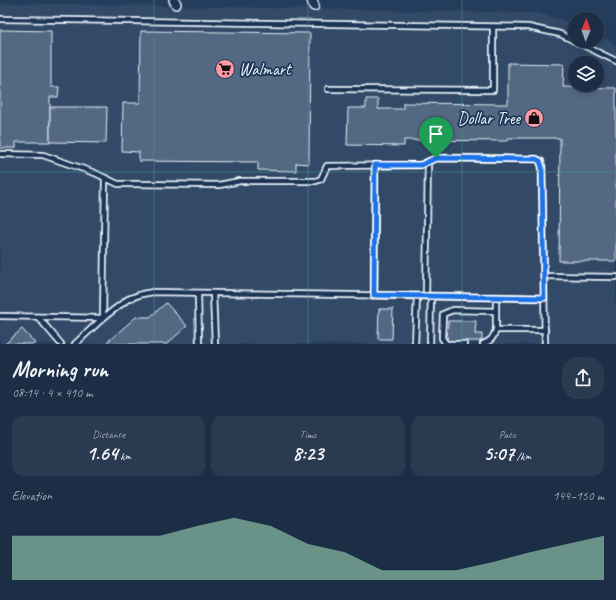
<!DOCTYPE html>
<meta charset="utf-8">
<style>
:root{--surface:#1c2e46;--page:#293a51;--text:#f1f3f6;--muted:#a0a8b3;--line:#3a4a5f;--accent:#8abfa5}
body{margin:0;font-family:Caveat,sans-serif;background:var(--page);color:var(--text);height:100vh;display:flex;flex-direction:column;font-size:15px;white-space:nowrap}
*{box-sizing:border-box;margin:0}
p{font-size:13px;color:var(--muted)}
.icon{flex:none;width:22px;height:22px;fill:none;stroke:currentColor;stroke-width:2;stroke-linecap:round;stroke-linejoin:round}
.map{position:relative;height:344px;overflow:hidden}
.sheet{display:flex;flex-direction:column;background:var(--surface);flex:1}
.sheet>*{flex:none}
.needle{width:26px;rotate:2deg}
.controls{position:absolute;left:568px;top:12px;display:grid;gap:8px}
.controls a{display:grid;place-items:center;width:36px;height:36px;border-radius:50%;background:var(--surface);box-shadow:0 2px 6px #0003,0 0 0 1px var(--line);font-size:20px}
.pin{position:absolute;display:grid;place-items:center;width:34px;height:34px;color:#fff;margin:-41px -17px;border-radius:50% 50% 50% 0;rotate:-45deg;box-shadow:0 0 4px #0007}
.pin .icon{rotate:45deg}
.round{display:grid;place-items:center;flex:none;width:42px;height:42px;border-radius:16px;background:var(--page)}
.summary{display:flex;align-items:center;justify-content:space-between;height:68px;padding:0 12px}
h1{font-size:22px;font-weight:700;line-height:30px}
.stats{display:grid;grid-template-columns:repeat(3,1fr);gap:6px;height:68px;padding:4px 12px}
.stats div{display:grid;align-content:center;border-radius:10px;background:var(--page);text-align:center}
.stats b{font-size:20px;font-weight:700}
.stats small{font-size:11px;font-weight:400}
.stats p{font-size:11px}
.chart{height:112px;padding:8px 12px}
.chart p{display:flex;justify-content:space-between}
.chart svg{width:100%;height:72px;margin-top:4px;fill:var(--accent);opacity:.7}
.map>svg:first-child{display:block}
</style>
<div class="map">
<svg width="616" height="344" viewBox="0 0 616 344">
<rect width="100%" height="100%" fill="#253d5d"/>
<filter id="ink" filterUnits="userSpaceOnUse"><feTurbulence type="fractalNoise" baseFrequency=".025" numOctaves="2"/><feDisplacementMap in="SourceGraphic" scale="8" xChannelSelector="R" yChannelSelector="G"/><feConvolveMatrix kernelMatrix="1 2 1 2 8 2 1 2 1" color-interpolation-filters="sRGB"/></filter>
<g filter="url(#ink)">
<path fill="#334a68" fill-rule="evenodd" d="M0,3L537,13L566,21L575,25V41H597V35L610,41L616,45V344H0ZM575,63H597V85H575Z"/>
<g fill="#536782" stroke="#e8f1f8">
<path d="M0,30L51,31V87H59L58,97H50V142H16V148H0Z"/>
<path d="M141,31L310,33L309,164L296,163V171L258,170V162L139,161V152L122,151L123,103H140Z"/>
<path d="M508,63L564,64L563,87L616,88V261H559L560,138H508V141L404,140V146L347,145L348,108H366V99H378V109H403V103L508,104Z"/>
<path d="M50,107H107L106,143L50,142Z"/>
<path d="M166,303L187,326L167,344H105L136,317H150Z"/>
<path d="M379,309H393L392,339H378Z"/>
<path d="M448,321H476L475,334H482V341H447Z"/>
<path d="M22,329L36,344H5Z"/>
</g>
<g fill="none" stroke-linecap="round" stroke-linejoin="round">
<g stroke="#e8f1f8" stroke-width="8">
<g id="lane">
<path d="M0,19L528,27L560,34L616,61"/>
<path d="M328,89L493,90V27"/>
<path d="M0,154L43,155L95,173L118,184H131L219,185L240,181H316L321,179L327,166L421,165L436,158L536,159L541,161L542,167L545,344"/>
<path d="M544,276L616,277"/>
<path d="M198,293L199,344"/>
<path d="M213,293L215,344"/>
<path d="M374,295L375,165"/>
<path d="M426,296L428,162"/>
<path d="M496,297V330H545"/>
<path d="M0,316L103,318L105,178"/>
<path d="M38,317L61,344"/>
<path d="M75,344L103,318L128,299L142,294L153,292L544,298"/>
<path d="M415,344L417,296"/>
<path d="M430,344L431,296"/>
<path d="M464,344H446L442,338L443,314L453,310L496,311"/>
<path d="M483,344C491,341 493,338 496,330"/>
</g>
</g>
<g stroke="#e8f1f8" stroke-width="12">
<g id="street">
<path d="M174,0L176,4"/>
<path d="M312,0L314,6"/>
</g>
</g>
<use href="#lane" stroke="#1d3557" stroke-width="4.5"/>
<use href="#street" stroke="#1d3557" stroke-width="9"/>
</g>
</g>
<g fill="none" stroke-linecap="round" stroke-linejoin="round" filter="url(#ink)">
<g stroke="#fff" stroke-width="8">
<path id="route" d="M436,158L536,159L540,161L542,167L544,298L374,295L375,165H421Z"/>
</g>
<use href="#route" stroke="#1a73e8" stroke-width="5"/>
</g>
<path fill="none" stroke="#459590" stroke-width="1" stroke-opacity="0.55" d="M154,0V344M308,0V344M462,0V344M0,172H616"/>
<defs>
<g id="supermarket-disc" transform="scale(1)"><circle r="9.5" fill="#ff9aa2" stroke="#1d3557"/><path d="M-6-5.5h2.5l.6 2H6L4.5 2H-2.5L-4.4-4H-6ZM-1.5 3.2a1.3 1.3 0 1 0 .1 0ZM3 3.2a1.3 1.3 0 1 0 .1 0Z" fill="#111"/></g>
<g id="shop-disc" transform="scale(1)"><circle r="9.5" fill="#ff9aa2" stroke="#1d3557"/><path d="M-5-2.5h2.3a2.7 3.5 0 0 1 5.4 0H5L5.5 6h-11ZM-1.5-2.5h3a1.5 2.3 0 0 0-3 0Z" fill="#111"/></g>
</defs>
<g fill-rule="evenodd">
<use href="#supermarket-disc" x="225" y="69"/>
<use href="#shop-disc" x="534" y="118"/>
</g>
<g text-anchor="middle" stroke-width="3.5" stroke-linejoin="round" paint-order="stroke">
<g font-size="17" fill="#e8f1f8" stroke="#1d3557" text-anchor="start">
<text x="239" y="75">Walmart</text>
<text x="520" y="124" text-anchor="end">Dollar Tree</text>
</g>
</g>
</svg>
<div class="controls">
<a><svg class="needle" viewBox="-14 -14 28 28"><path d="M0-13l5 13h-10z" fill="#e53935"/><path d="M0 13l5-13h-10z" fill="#a0a8b3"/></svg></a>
<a><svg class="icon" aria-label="layers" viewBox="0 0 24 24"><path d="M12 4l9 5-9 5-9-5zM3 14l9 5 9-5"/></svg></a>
</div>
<div class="pin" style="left:436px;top:158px;background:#1e9e55"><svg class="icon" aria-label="arrive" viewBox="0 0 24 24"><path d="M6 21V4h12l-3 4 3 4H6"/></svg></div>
</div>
<section class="sheet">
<div class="summary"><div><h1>Morning run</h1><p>08:14 · 4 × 410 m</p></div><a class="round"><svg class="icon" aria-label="share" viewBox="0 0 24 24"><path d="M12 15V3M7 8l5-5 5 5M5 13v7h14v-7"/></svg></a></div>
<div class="stats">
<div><p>Distance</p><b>1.64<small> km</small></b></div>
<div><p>Time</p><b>8:23</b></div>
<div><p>Pace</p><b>5:07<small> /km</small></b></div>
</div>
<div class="chart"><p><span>Elevation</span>144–150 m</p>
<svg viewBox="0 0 160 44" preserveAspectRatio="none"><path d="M0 44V17L10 17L20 17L30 17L40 17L50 11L60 6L70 11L80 22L90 27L100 38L110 38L120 38L130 33L140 27L150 22L160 17V44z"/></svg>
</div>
</section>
